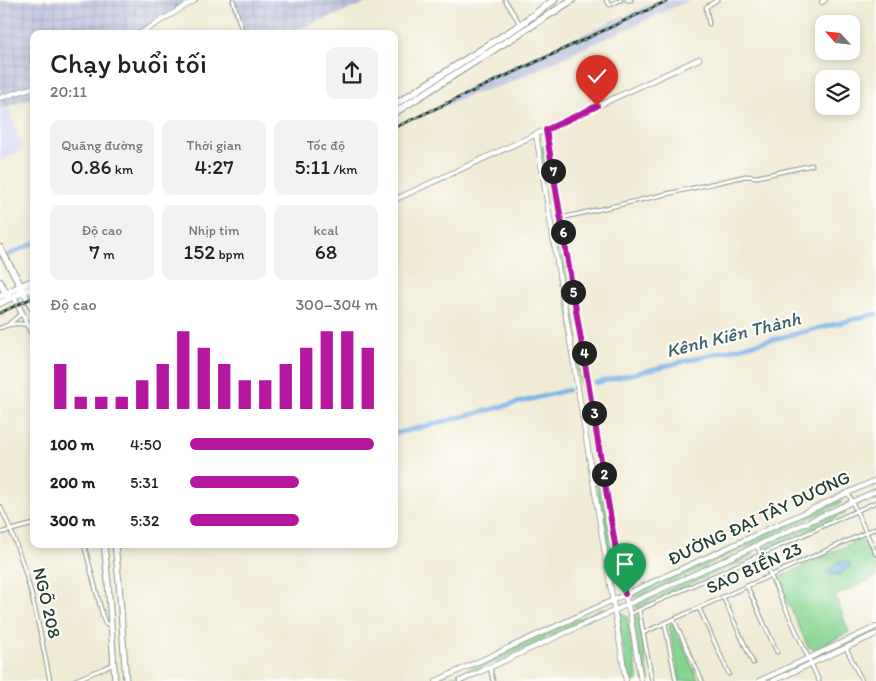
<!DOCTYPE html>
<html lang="vi">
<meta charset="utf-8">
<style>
:root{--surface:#fff;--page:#f2f2f2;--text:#222;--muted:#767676;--accent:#b5179e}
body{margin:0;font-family:Itim,sans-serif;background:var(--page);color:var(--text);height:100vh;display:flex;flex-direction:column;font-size:19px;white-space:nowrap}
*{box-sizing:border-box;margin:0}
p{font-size:16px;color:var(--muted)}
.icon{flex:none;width:28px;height:28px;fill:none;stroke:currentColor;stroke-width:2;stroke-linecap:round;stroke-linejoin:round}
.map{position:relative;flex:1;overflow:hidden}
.drawer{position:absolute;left:30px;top:30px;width:368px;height:518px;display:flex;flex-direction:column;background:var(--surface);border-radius:10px;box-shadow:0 2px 8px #0003}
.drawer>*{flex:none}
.needle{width:32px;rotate:297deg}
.tools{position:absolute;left:815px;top:15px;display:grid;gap:10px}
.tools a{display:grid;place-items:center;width:45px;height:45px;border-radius:10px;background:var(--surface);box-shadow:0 2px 8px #0003;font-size:25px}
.pin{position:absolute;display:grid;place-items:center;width:42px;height:42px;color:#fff;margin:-51px -21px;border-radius:50% 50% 50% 0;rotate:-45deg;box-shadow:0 0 5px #0007}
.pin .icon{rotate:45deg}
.km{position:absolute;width:25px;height:25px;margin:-12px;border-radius:50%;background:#222;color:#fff;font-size:14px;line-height:25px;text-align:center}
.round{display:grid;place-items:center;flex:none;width:52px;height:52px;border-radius:10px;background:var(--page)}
.overview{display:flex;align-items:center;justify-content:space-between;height:85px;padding:0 20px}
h1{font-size:28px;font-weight:600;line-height:38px}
.figures{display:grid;grid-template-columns:repeat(3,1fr);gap:8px;height:85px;padding:5px 20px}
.figures div{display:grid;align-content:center;border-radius:10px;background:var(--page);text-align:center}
.figures b{font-size:21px;font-weight:600}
.figures small{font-size:14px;font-weight:400}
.figures p{font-size:14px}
.chart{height:140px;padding:10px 20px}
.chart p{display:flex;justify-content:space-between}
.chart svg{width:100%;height:90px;margin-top:5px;stroke:var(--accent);stroke-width:6}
ul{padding:0 20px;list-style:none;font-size:16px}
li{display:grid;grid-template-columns:80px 60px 1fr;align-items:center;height:38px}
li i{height:12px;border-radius:6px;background:var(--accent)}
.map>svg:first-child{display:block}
</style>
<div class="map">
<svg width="876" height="681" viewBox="0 0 876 681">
<defs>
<pattern id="industrial-grid" width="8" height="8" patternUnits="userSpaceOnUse" patternTransform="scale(1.25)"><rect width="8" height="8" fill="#bdc3de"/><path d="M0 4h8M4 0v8" fill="none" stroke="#a2a8bf"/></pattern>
<pattern id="water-rules" width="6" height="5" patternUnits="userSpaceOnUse" patternTransform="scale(1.25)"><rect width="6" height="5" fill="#7bb2ea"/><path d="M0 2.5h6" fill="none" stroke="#6492be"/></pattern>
</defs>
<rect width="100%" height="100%" fill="#fdfcf7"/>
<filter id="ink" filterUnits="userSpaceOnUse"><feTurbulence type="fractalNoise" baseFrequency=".02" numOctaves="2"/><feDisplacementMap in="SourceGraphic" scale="10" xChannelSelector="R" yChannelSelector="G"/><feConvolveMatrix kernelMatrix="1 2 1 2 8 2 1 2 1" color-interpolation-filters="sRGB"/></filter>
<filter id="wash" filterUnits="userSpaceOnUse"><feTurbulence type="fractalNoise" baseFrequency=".0096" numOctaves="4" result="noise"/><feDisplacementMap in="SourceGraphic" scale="20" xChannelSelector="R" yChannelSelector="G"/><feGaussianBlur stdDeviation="1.12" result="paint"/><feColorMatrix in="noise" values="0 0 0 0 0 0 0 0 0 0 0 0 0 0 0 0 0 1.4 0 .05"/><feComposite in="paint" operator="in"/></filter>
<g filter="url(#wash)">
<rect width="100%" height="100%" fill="#f0ebd4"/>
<path fill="#d5d8f9" d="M8,106L23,149L0,161V109Z"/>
<g fill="url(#industrial-grid)">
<path d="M0,0H188L139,34H34V97L0,109Z"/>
<path d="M231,0H375L285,34H242Z"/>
</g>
<path fill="#bdc3de" d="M658,0H690L506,84L467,96L438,109L437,107L467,88L489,77Z"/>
<g fill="#85d492" stroke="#528863">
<path d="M544,145L546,148L578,338L575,340L573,338L541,149Z"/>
<path d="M578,359L582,361L596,448L593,452L591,450L577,362Z"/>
<path d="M598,471L600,474L617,575L615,578L612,576L595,474Z"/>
<path d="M838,500L842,502L840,504L636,598L633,597L634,594Z"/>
<path d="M843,510L846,511L845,514L767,549L764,548L765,545Z"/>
<path d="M858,540L865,542L876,566V577L835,596L849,632L814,649L808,647L778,581L780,577Z"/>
<path d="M751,552H753V556L637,608L635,607L636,604Z"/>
<path d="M602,608L605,609L604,612L453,681H442Z"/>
<path d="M622,613L627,616L638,681H628L618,618L620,614Z"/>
<path d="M636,614L638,616L649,681H644L633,617Z"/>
<path d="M671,624H673L699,681H680L669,627Z"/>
</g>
<path fill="url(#water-rules)" stroke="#4d788f" d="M840,561L850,562V567L844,570L841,576L836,574L831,575L829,573L830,569L834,567L837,562Z"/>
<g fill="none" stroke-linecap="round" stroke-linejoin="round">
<g stroke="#7bb2ea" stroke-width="4.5">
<path d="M0,259L34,243"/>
<path d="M596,383L876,314"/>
<path d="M394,434L568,390"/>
</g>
</g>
</g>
<g filter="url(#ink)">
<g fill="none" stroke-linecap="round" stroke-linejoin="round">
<g stroke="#889484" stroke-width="5">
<g id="street">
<path d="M233,0L243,34"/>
<path d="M505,0L520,24"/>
<path d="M606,0L610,5L621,0"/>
<path d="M627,0H631"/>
<path d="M709,24L706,7L717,0"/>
<path d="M561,218L746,176L757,177L812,165"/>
<path d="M9,324L22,313"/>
<path d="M0,328C9,324 17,322 27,325"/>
<path d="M848,493L876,554"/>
<path d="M0,506C27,561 38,621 50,681"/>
<path d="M0,533L34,524"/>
<path d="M84,544L103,617L105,623L111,626"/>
<path d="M757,546L819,681"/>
<path d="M747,586L777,652"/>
<path d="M723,597L753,663"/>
<path d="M699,608L729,674"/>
<path d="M639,610L652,681"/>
<path d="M630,614L876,502"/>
<path d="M674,620L702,681"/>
<path d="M665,624L676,681"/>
<path d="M643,633L876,528"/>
<path d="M846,648L862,681"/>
<path d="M490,667L493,681"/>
<path d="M73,681L114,664"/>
</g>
</g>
<g stroke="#889484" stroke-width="6">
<g id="secondary">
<path d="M822,2L825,0"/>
<path d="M139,34L195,0"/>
<path d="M0,98L34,87"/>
<path d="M546,129L621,580L630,614L641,681"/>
<path d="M536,134L626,681"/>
<path d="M394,200L699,59"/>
<path d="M436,681L876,480"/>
<path d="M460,681L876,491"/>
<path d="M759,681L876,627"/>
<path d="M773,681L876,634"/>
</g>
</g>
<g stroke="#889484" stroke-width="7">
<g id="primary">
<path d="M24,292L34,312"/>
<path d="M14,297L34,337"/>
<path d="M104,544L108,582L115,681"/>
<path d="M115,544L119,583L126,681"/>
</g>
</g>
<g stroke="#889484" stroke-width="8">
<g id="highway">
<path d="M394,105L520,25L554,0"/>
<path d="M394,113L572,0"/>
<path d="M0,248L24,292"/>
<path d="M0,282L6,294L8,295"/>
<path d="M0,296L34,280"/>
<path d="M0,303L34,287"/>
</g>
</g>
<use href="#street" stroke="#fff" stroke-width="3"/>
<use href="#secondary" stroke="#fff" stroke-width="4.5"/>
<use href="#primary" stroke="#fff" stroke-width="5"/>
<use href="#highway" stroke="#fff" stroke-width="6"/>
<g stroke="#1f3d34" stroke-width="3">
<g id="rail">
<path d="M394,128L669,0"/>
<path d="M0,313L34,297"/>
</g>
</g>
<use href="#rail" stroke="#fdfcf7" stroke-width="1" stroke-dasharray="4" stroke-linecap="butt"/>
</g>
</g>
<g fill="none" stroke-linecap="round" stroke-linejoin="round" filter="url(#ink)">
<g stroke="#fff" stroke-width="10">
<path id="route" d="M597,106L546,130L621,580L625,594"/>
</g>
<use href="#route" stroke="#b5179e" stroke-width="6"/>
</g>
<g text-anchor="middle" stroke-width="4.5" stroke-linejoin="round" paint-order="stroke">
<g font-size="18" fill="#1f3d34" stroke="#fdfcf7">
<text transform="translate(759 518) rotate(-25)" y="6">ĐƯỜNG ĐẠI TÂY DƯƠNG</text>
<text transform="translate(754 568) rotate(-24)" y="6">SAO BIỂN 23</text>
<text transform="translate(47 603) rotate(77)" y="6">NGÕ 208</text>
</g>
<g font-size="19" font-style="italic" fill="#3b606b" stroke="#fdfcf7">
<text transform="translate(733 334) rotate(-14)" y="7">Kênh Kiên Thành</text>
</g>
</g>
</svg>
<div class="tools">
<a><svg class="needle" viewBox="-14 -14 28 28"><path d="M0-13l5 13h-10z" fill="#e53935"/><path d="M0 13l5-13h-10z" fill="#767676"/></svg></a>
<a><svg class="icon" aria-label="layers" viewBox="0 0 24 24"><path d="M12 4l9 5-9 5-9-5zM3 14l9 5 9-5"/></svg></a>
</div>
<div class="pin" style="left:625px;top:594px;background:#1e9e55"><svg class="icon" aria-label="arrive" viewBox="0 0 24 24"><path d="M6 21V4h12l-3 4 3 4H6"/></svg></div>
<div class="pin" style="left:597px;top:106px;background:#d93025"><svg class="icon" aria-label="check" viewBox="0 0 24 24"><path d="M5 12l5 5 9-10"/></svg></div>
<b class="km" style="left:604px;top:474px">2</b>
<b class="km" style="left:594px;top:413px">3</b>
<b class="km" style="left:584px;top:353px">4</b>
<b class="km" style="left:573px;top:292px">5</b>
<b class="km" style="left:563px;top:232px">6</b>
<b class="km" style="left:553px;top:171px">7</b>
<section class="drawer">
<div class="overview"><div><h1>Chạy buổi tối</h1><p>20:11</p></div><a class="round"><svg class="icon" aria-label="share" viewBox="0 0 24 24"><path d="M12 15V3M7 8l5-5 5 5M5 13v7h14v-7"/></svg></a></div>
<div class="figures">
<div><p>Quãng đường</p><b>0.86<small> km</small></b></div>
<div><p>Thời gian</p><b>4:27</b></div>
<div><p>Tốc độ</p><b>5:11<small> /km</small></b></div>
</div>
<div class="figures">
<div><p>Độ cao</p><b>7<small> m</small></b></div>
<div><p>Nhịp tim</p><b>152<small> bpm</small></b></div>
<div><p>kcal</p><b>68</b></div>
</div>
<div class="chart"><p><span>Độ cao</span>300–304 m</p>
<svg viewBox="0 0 160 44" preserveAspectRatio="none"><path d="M5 44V22M15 44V38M25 44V38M35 44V38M45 44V30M55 44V22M65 44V6M75 44V14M85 44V22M95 44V30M105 44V30M115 44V22M125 44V14M135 44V6M145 44V6M155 44V14"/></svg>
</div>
<ul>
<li><b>100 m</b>4:50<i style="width:98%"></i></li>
<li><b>200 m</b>5:31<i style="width:58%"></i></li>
<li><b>300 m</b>5:32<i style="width:58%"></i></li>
</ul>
</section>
</div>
